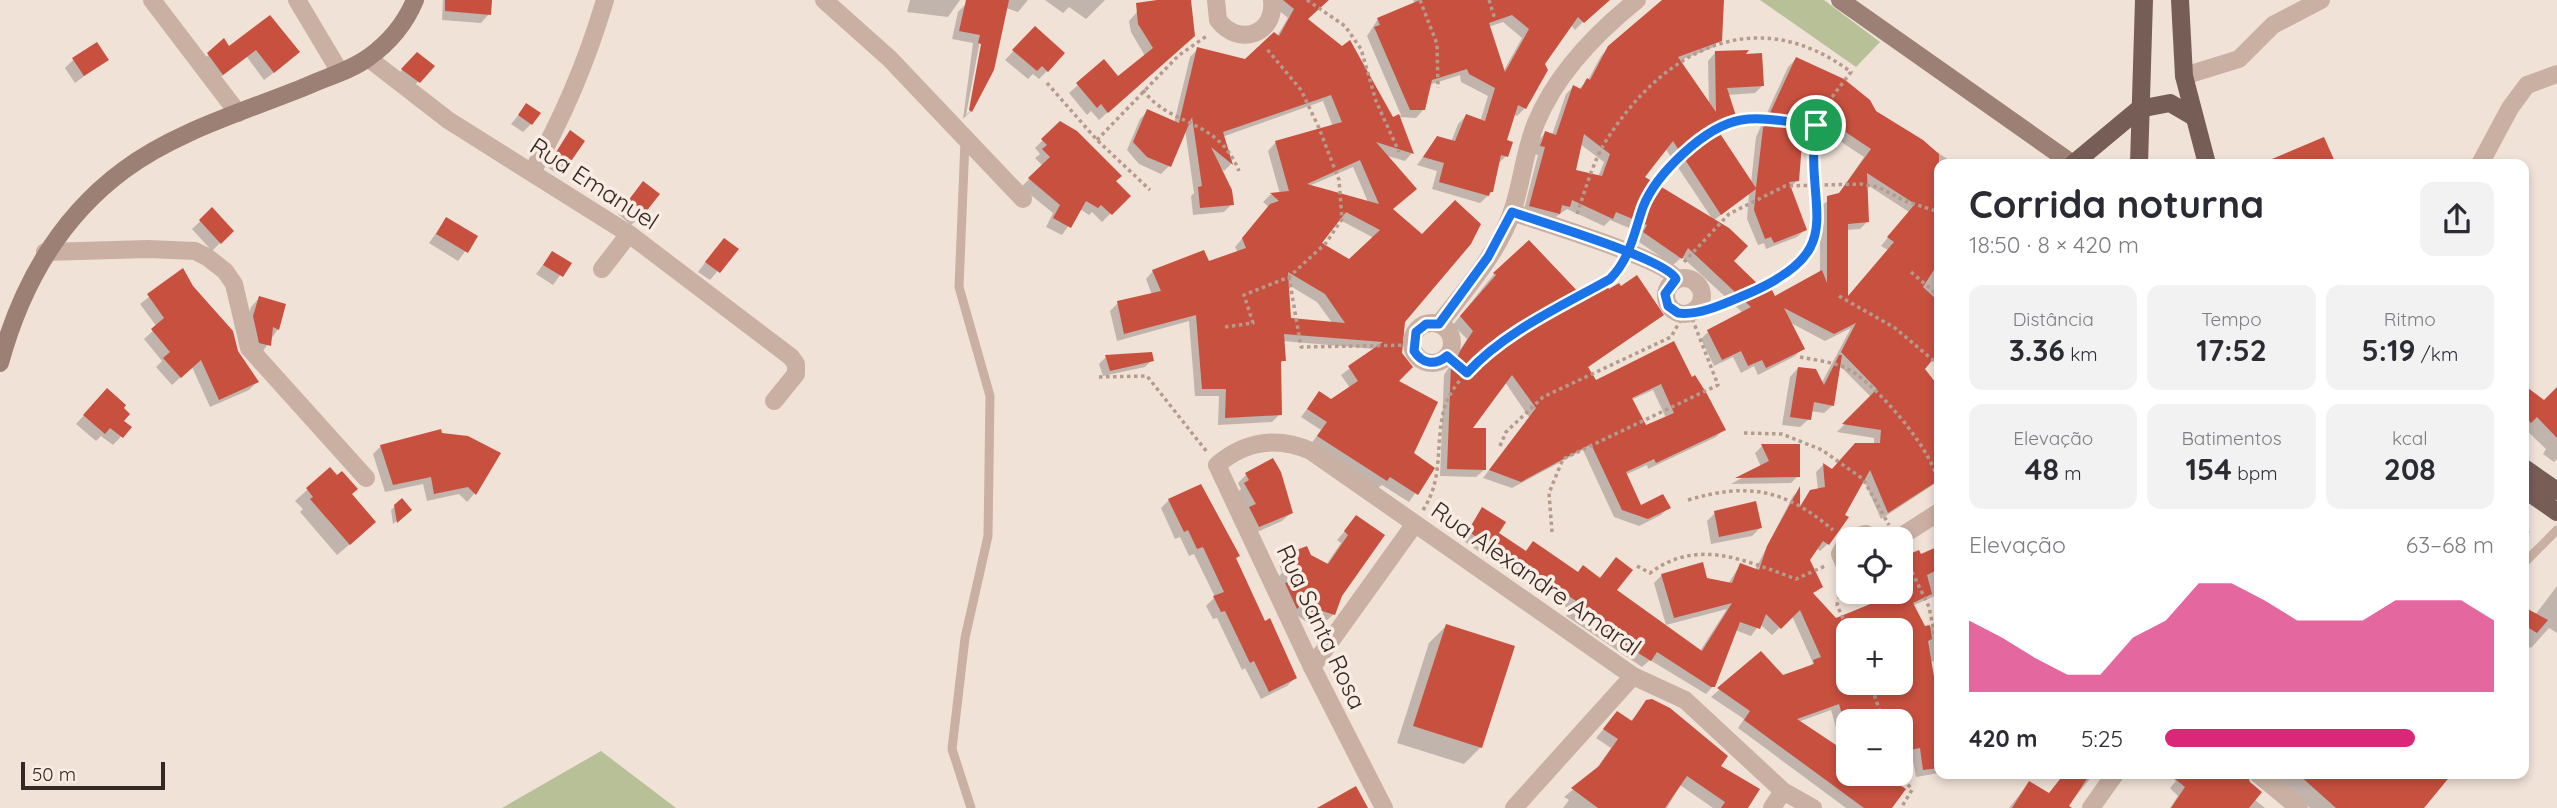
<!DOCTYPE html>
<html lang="pt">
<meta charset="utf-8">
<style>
:root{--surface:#fff;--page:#f2f2f3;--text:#2b2b33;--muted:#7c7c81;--accent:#db2777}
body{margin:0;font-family:Quicksand,sans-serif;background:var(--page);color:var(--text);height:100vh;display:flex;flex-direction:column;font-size:26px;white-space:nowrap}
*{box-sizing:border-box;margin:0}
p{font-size:23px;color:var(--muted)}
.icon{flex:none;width:38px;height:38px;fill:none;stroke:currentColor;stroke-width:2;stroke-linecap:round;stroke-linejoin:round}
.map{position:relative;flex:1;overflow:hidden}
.drawer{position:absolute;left:1934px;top:159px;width:595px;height:620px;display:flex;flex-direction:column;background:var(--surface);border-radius:14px;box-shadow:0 4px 10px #0003}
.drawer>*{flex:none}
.fabs{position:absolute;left:1836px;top:527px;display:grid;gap:14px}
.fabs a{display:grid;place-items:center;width:77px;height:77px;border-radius:14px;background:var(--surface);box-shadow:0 4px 10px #0003;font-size:35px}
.scale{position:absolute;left:21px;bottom:18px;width:144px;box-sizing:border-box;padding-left:7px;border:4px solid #342825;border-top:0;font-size:19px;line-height:24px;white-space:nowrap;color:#342825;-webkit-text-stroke:5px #f9ece3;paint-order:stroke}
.pin{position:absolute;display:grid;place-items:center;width:60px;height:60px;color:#fff;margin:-30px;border:4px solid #fff;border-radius:50%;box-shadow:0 2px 7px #0007}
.round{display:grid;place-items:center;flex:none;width:74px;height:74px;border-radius:14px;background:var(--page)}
.overview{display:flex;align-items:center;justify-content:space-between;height:119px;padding:0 35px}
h1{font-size:38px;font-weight:700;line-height:52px}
.figures{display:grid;grid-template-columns:repeat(3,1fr);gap:10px;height:119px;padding:7px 35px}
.figures div{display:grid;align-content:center;border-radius:14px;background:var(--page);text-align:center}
.figures b{font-size:30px;font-weight:700}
.figures small{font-size:19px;font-weight:400}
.figures p{font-size:19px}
.chart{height:196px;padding:14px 35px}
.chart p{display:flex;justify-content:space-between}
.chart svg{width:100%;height:126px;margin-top:7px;fill:var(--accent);opacity:.7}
ul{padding:0 35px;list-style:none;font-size:23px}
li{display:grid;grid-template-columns:112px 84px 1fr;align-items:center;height:52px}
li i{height:18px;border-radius:9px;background:var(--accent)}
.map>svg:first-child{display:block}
</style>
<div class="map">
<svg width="2557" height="808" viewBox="0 0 2557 808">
<rect width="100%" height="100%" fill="#f1e2d7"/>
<g fill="#b7c097">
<path d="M1760,0H1824L1880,42L1856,67Z"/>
<path d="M601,751L676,808H502Z"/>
</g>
<g fill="#0003" fill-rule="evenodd">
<path d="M443,0H491L489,14L481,23L442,20Z"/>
<path d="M910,0H960L948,17L907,12Z"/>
<path d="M995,0H1028L1018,12L994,4Z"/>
<path d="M1045,0H1105L1086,19L1069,7L1063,13Z"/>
<path d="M1171,0H1189L1184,44L1099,120L1091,111L1087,115L1069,93L1104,62L1117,78L1145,56L1131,32L1129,21L1145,3Z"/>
<path d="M1277,0H1312L1306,19L1392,120L1401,115L1367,36L1378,19L1415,4L1413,0H1604L1575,30L1571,25L1543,64L1525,108L1517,116L1513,114L1504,141L1506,156L1497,165L1492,192L1480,203L1432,189L1437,171L1417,165L1437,138L1451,142L1458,124L1466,116L1480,122L1488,96L1461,82L1460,75L1429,85L1424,109L1416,118L1399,117L1412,153L1405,161L1384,155L1403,322L1397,381L1412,454L1433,468L1409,502L1382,485L1378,488L1311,444L1321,430L1301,417L1319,393L1332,401L1350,388L1341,375L1375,349L1283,341L1284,360L1279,365L1280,414L1272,422L1218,425L1219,396H1195L1189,321L1117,341L1110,311L1118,303L1152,295L1146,279L1153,271L1208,263L1238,253L1235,247L1269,207L1263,202L1270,195L1280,194L1268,151L1275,143L1333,127L1323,101L1222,137L1231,164L1224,171L1219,167L1232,204L1224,212L1193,215L1191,196L1194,193L1185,129L1169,166L1161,174L1139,164L1127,150L1140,119L1148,111L1174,123L1190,57L1198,49L1246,61L1277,36L1288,18L1276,8ZM1503,22L1522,38L1503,72L1488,27ZM1353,167L1368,202L1309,186ZM1338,219L1374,238L1349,261L1319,243ZM1287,284L1317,302L1333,324L1289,320Z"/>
<path d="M1702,0H1722L1720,40L1712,48L1678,61L1709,105L1708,61L1715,53L1742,56L1762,86L1755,93L1728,95L1735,119L1727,126L1715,130L1751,183L1756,137L1788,67L1796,59L1955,164H1939V357L1875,303L1923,373L1939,389V481L1881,519L1863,478L1833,539L1820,551L1816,548L1807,560L1798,604L1835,621L1880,599L1883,592H1900L1920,556L1939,548V610L1935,596L1912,606L1924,628L1939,626V660L1930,662L1939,696V773L1916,777L1912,755L1900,757V721H1848V774H1880L1903,789L1889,808H1846L1738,728L1744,719L1711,697L1761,653L1782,677L1807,669L1813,663L1792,616L1772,635L1760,624L1751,636L1735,630L1713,686L1706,694L1650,660L1642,667L1566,616L1570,610L1526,578L1522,582L1461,539L1483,509L1497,533L1525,552L1533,543L1577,573L1599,579L1616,560L1615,591L1700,651L1727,609L1666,625L1654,583L1662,575L1728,584L1740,565L1755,570L1793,496L1799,490V507L1811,491L1818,490L1816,472L1823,465L1831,471L1874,445V438L1837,432L1871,397L1839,365L1833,405L1824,413L1810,411L1809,419L1800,427L1782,425L1790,377L1798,368L1821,384L1851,328L1825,341L1789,322L1803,348L1795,356L1758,375L1754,366L1741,373L1733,357L1714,366L1701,339L1708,332L1743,313L1682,257L1673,265L1636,240L1641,233L1610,220L1604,226L1567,209L1550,221L1523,213L1538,155L1534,154L1538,141L1545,133L1552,135L1566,94L1573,87L1578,90L1588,80L1601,56L1609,47ZM1802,116L1864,157L1838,195L1820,206V273L1775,298L1763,292L1731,261L1713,221L1749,193L1747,219L1758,245L1764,243L1766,249L1797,237L1805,230L1789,188L1797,181ZM1580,144L1604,162L1598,177L1574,171ZM1665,148L1713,220L1643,178ZM1866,184L1909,212L1881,246L1888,250L1847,299L1846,230L1860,229L1868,221ZM1848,630H1900V682H1893L1894,688L1861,694L1858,682H1848ZM1831,710L1843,752L1798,722Z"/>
<path d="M966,4L1004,13L971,111L963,119L973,43L952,39L958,12ZM981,35L984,36L970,111L966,115Z"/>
<path d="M270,17L289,61L264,80L247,57L214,82L200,63L223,41L229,49Z"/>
<path d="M1035,28L1047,71L1039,79L1033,74L1028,79L1005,60Z"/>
<path d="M416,56L432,67L411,89L395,77Z"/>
<path d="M74,59L106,60L75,83L65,68Z"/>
<path d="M526,106L531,124L523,132L511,124Z"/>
<path d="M1060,123L1128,196L1102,222L1092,212L1089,215L1080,209L1062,235L1046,227L1053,213L1021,187L1043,166L1035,158L1040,154L1035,148Z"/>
<path d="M570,133L566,166L557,174L546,166Z"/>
<path d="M2323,140L2334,164H2264Z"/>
<path d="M635,192L640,217L631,225L618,214Z"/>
<path d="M212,210L232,231L212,251L192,229Z"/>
<path d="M446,219L476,237L458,261L429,243Z"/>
<path d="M716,248L736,249L710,280L698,272Z"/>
<path d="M552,253L569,263L553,285L536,274Z"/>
<path d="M182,271L257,382L249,390L210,407L192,367L172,385L156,367L162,361L144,339L157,327L140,304Z"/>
<path d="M1494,274L1583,299L1609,291L1661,315L1587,368L1595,382L1691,379L1724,429L1716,437L1648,469L1647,465L1625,475L1640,507H1669L1661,515L1639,526L1614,517L1583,450L1512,488L1483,478L1529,417L1505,382L1470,429L1484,470L1476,477L1440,476L1444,375L1467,339L1453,325ZM1653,390L1666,418L1645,427L1631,400Z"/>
<path d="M259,298L284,305L278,329L261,354L245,326L251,307Z"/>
<path d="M1106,357L1152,360L1145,367L1103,376L1099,364Z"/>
<path d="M2524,387L2544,402L2557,390V459L2554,462L2543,454L2546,449L2524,428Z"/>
<path d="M99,399L130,427L113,445L101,436L96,441L76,424Z"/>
<path d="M440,435L498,454L474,494L467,502L459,494L427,501L423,484L385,492L373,454L381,446Z"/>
<path d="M1762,446H1798V476L1791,483L1731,484L1761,467L1755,453Z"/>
<path d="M330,469L350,495L362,534L337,555L300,512L303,509L295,501Z"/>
<path d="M1246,475L1291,513L1282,521L1250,535L1237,493L1241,489L1238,483Z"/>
<path d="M402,500L409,510L393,524L391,510Z"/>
<path d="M1169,500L1235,559L1264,623L1295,678L1287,686L1261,699L1245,668L1242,670L1217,618L1213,619L1206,606L1215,597L1194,554L1189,556L1180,537L1175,539L1161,508Z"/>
<path d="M1715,513L1760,528L1752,536L1711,544L1707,521Z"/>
<path d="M1357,517L1382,535L1341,595L1334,614L1325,622L1314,618L1308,623L1292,612L1278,577L1282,573L1279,564L1287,556L1306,548L1309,556L1326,565L1341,543L1337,540Z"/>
<path d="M2524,526L2530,532L2524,538Z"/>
<path d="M2557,586V633L2549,628L2531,648L2524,644V609L2535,615Z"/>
<path d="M1446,626L1481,747L1464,764L1397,743L1429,643Z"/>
<path d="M1647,702L1719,766L1746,808H1713L1680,785L1667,808H1563L1569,800L1564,797L1594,772L1611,748L1596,738L1617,713L1630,722Z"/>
<path d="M1958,774H2011L2006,779L1959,778Z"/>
<path d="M2057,774H2094L2066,808H2009L2029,783L2048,795L2062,777Z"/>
<path d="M2168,774H2243L2254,799L2265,808H2170L2178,796L2170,788L2176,781Z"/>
<path d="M2272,774H2449L2422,807L2425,808H2310L2270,776Z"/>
</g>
<g fill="#c8503f" fill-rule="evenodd">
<path d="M445,0H492L491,15L445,11Z"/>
<path d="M966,0H1009L994,70L972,112L969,110L981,44L978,43L980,35L959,31Z"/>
<path d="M1157,0H1191L1195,36L1108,113L1101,104L1097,108L1076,83L1104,59L1118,76L1153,48L1138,24L1136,3Z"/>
<path d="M1283,0H1329L1308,19L1342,46L1350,40L1393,117L1399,114L1414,154L1376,142L1417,189L1393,209L1422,234L1455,200L1481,224L1471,244L1405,322L1402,353L1413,367L1399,381L1438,402L1414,453L1435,468L1418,495L1390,477L1387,481L1317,436L1327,422L1307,409L1319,391L1331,399L1358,381L1348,366L1383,342L1284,334L1286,361H1281L1282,415L1225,418L1226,389H1202L1196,315L1124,334L1117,301L1161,291L1152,270L1204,250L1209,261L1246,248L1242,238L1270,204L1279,201L1270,193L1289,191L1275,141L1342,122L1331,95L1223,132L1233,165L1211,147L1232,190L1234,205L1200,208L1198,187L1202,186L1192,117L1171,167L1147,157L1133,142L1147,109L1179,123L1197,47L1245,59L1274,32L1279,36L1294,9ZM1360,160L1379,204L1307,184ZM1346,212L1380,230L1349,259L1322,243ZM1288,272L1325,294L1345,323L1291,318Z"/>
<path d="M1420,0H1610L1584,23L1578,17L1545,64L1548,70L1526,109L1518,105L1507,140L1513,142L1508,157L1501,155L1493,192H1490L1489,196L1439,182L1444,163L1423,157L1437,136L1455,141L1466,114L1485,121L1495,88L1469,74L1467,69L1432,80L1425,110H1410L1374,27L1380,25L1377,18ZM1512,15L1529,29L1505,72L1489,23Z"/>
<path d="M1662,0H1724L1722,41L1678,57L1716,112L1715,51L1749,50L1746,54L1762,53L1764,86L1727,88L1737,119L1715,126L1756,188L1763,128L1796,57L1844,79L1870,100L1876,111L1923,140L1939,154V262L1923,287L1939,302V352L1925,369L1939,387V480L1888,513L1870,470L1845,515L1849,517L1829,545L1823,541L1810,560L1823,587L1813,593L1836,618L1900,592V558L1919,550L1921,554L1939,546V569L1927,575L1932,594L1913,603L1925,626L1930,625L1932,639L1928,641L1939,707V768L1923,770L1920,748L1900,752V721H1844L1839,704L1797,719L1848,753V774H1883L1906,789L1892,808H1864L1744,720L1750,711L1717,688L1761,651L1783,675L1814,664L1813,660L1821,657L1800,610L1781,629L1766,614L1760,629L1740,622L1715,687H1711L1657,652L1651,661L1627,646L1572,608L1576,601L1534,571L1531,576L1468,531L1482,507L1506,522L1499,533L1526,551L1533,541L1578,572L1583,565L1600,578L1616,557L1633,570L1617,590L1702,651L1732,603L1674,618L1661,574L1703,562L1707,578L1732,583L1740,563L1759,570L1767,546L1800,486V507L1810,490L1825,487L1823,463L1832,469L1855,443H1880L1881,430L1842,424L1877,389L1841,352L1856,323L1834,334L1784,308L1805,349L1766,368L1762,360L1748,366L1741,351L1722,360L1707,330L1751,307L1688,248L1682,259L1643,232L1647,225L1616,212L1613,219L1572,200L1570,207L1562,205L1560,214L1529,206L1545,147L1540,146L1543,138L1545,131L1556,135L1573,85L1581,89L1587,78L1590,80L1608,46ZM1805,105L1871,149L1839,193L1827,196V283L1822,270L1775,296L1770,286L1764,290L1734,261L1748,246L1729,228L1645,177L1673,141L1721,215L1756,189L1754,210L1765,239L1771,237L1774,243L1807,230L1789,182L1799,181ZM1584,134L1610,154L1602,176L1576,170ZM1867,173L1915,204L1887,237L1894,242L1848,296V224L1869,222ZM1836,630H1900V685L1866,693L1863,692L1860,683L1848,686V658Z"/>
<path d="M270,15L300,52L274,73L256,50L223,75L207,53L224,38L229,46Z"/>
<path d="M1035,26L1065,53L1048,72L1042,66L1037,71L1012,50Z"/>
<path d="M97,42L109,60L84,76L72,58Z"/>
<path d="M417,52L435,66L420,83L401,69Z"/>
<path d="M526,103L541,113L532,125L518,115Z"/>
<path d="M1060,121L1077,131L1122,176L1116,181L1131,196L1112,215L1101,205L1098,208L1086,201L1071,228L1053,218L1060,205L1028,178L1050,157L1042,149L1047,145L1041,139Z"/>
<path d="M570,130L585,141L567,167L553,157Z"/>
<path d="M2324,137L2336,164H2260Z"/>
<path d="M643,181L660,194L641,218L625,205Z"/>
<path d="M212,207L234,231L221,244L199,220Z"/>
<path d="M446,217L478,236L468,253L436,234Z"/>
<path d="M724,238L739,249L720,273L705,262Z"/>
<path d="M1529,240L1583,297L1606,284L1609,289L1619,283L1621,286L1637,275L1664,315L1588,367L1596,380L1674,341L1692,377L1695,375L1707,394L1726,430L1656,463L1654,459L1626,472L1641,505L1663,494L1671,508L1648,519L1622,510L1591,444L1521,482L1489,470L1536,408L1512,375L1473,428H1486V470L1447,469L1451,365L1473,331L1460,316L1496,275L1493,273ZM1661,384L1674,413L1646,425L1632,398Z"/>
<path d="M552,251L572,263L563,277L543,265Z"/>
<path d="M183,268L193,286L233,331L238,351L259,382L219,400L201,360L181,378L163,358L170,352L151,329L164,318L147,294Z"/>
<path d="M259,296L286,304L279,330L273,327L271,346L259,343L253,316Z"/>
<path d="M1152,352L1154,361L1110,371L1105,355Z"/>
<path d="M1839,355H1842L1834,406L1814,402L1811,420L1790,417L1798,367L1816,369L1824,385Z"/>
<path d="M2524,385L2544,400L2557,387V438L2537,417L2531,423L2524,416Z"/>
<path d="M107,388L126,405L124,408L130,414L124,421L132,427L123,438L110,428L105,434L83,415Z"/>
<path d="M441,429L442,433L468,436L501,453L476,495L468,487L434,494L431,477L393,485L380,445Z"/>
<path d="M1761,444H1800V477L1735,478L1769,461Z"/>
<path d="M1273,458L1281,472L1293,513L1259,527L1249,507L1256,504L1244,483L1249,480L1245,473Z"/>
<path d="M330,467L337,475L342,471L358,489L352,494L376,522L350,545L310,499L313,497L306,488Z"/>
<path d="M1201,484L1240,556L1236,558L1265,621L1270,618L1297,678L1269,692L1254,661L1250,663L1225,611L1221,612L1213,596L1224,592L1203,547L1197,549L1188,530L1184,532L1168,499Z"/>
<path d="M402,498L412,510L397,523L394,505Z"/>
<path d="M1756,501L1762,528L1719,537L1714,511Z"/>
<path d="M1356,515L1385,535L1342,596L1335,615L1322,611L1318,616L1301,605L1297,609L1285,583L1291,581L1285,567L1290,564L1286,554L1307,546L1311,555L1328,564L1348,535L1344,531Z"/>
<path d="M2524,607L2548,620L2537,633L2524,625Z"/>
<path d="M1446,624L1515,646L1482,748L1413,726Z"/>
<path d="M1652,699L1670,708L1728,756L1721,766L1760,789L1748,808H1721L1725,802L1687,776L1665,808H1598L1571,788L1599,766L1618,739L1603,729L1617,711L1632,721L1646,700Z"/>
<path d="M2064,774H2090L2069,806L2072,808H2012L2029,781L2049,793Z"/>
<path d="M2169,774H2247L2250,782L2262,792L2249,808H2171L2185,787Z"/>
<path d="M2298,774H2452L2424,808H2336Z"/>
<path d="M1356,786L1368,808H1317Z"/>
</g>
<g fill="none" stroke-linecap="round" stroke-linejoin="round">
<g stroke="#b59a8e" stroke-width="3.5" stroke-dasharray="3.5 3.5" stroke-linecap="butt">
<path d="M1307,0L1345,26L1361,49L1376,101L1399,152"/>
<path d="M1420,0L1437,44L1438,88"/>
<path d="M1489,0L1495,19"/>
<path d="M1047,83L1097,140L1150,190"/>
<path d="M1143,90C1171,128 1217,117 1239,171"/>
<path d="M1097,140L1178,56L1208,35"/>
<path d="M1577,214C1585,191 1592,165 1604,144C1661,51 1755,0 1851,72C1839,88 1822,108 1816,126C1806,155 1818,188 1819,217C1819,273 1741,304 1695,310"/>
<path d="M1634,235C1649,189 1687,130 1740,120C1763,116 1793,123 1816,126"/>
<path d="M1684,262L1729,214L1785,186L1861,184L1878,187L1905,201L1939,212"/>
<path d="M1911,272L1939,296"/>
<path d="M1289,277L1301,347L1412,345"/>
<path d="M1839,296L1895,328L1939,365"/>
<path d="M1225,327L1253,323L1244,295L1289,277L1326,243L1342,219L1339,180L1319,128L1301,90L1266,48"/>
<path d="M1447,356L1467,373"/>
<path d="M1800,357C1819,361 1840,362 1856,374C1884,394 1933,451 1939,485"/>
<path d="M1099,377L1147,376L1207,452"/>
<path d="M1744,433L1782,434L1822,450L1863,479L1889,525"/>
<path d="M1500,446L1506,432L1543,397L1671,337L1684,314"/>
<path d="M1688,500C1748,482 1785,489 1833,530"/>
<path d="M1423,510C1445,477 1434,442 1445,406C1462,354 1564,305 1610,279L1621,268"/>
<path d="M1552,532L1549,493L1563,459L1718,385L1690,313"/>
<path d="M1903,553L1929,607L1939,656"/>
<path d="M1637,566L1650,573C1698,537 1746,561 1796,579L1825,566"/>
<path d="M1842,589L1837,605L1848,630"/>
<path d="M1870,682L1883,721"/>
<path d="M1900,773L1912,790L1901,808"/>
</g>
<g stroke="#c9b0a3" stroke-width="9">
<path d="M965,141L959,287L990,396L988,536L965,638L952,749L971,808"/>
<path d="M2524,563L2557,530"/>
</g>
<g stroke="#c9b0a3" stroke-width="18">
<path d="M152,0L238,113"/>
<path d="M297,0L340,72"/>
<path d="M824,0L890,59L1023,199"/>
<path d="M1216,0L1218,20C1238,47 1276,35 1272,0"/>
<path d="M368,58L448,120L629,234L791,357L796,364V374L774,401"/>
<path d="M2184,76L2239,59L2273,25L2321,0"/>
<path d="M2480,164L2510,108L2527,85L2557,74"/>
<path d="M532,172C564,116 587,61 605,0"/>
<path d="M1512,212C1540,222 1667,259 1676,279"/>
<path d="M45,252L148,249L195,251L207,257L225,271L234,284L249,348L366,478"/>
<path d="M602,269L629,234"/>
<circle cx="1684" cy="296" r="18"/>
<circle cx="1432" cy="343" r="20"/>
<path d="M1439,324C1465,290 1498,253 1512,212C1522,183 1524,152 1536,123C1556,74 1596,33 1637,0"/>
<path d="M1848,539L1840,554L1848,573"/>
<path d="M1848,539L1866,534L1876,539"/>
<path d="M1897,539L1939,512"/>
<path d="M1312,667L1414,525"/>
<path d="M2258,774L2299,808"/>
<path d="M1384,808L1312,667L1217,465C1245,441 1277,436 1311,451L1633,676L1685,700L1783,791L1813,808"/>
<path d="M1514,808L1633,676"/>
<path d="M1772,808L1783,791"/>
<path d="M2091,808L2115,774"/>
</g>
<g stroke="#9c7f75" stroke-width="18">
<path d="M1840,0L2073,164"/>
<path d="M0,363C21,286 59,218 124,170C176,131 246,111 307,86C327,77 352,70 369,57C390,42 405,24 415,0"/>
</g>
<g stroke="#765d56" stroke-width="18">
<path d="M2180,0L2184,76L2207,164"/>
<path d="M2073,164L2139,109L2170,103L2194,117"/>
<path d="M2139,164L2144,0"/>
<path d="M2524,468L2557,491"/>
<path d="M2524,489L2557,512"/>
</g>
</g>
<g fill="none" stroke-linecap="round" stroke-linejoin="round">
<g stroke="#fff" stroke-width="14">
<path id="route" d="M1816,125C1792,123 1764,116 1741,120C1705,126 1656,174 1643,207C1634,233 1630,259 1610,279C1562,306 1504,332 1467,373L1447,356C1435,366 1422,364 1414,351L1416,332L1426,324H1439L1488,257L1512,212C1540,222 1667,259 1676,279L1665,294L1668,306L1678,313C1699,316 1726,303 1745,295C1854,249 1803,212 1816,125"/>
</g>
<use href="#route" stroke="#1a73e8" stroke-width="9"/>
</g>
<g text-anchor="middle" stroke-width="7" stroke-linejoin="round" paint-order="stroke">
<g font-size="24" fill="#342825" stroke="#f9ece3">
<text transform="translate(594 184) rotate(33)" y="8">Rua Emanuel</text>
<text transform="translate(1536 579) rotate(35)" y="8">Rua Alexandre Amaral</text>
<text transform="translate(1321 627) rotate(65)" y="8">Rua Santa Rosa</text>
</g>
</g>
</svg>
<div class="fabs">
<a><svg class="icon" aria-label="locate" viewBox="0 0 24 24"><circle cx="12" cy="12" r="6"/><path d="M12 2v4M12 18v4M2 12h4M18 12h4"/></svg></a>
<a>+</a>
<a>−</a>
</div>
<div class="scale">50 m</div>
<div class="pin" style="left:1816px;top:125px;background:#1e9e55"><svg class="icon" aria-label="arrive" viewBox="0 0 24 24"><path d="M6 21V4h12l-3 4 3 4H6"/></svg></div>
<section class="drawer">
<div class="overview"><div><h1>Corrida noturna</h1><p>18:50 · 8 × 420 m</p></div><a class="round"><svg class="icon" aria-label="share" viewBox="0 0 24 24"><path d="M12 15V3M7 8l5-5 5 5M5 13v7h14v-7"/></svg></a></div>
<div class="figures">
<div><p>Distância</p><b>3.36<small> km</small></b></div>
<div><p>Tempo</p><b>17:52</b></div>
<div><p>Ritmo</p><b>5:19<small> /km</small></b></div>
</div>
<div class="figures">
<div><p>Elevação</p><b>48<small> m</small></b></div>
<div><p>Batimentos</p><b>154<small> bpm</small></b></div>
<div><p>kcal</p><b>208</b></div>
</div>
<div class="chart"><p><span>Elevação</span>63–68 m</p>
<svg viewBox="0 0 160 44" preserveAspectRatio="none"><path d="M0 44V19L10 25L20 32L30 38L40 38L50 25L60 19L70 6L80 6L90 12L100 19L110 19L120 19L130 12L140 12L150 12L160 19V44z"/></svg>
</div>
<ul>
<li><b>420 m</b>5:25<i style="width:76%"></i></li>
</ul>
</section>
</div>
